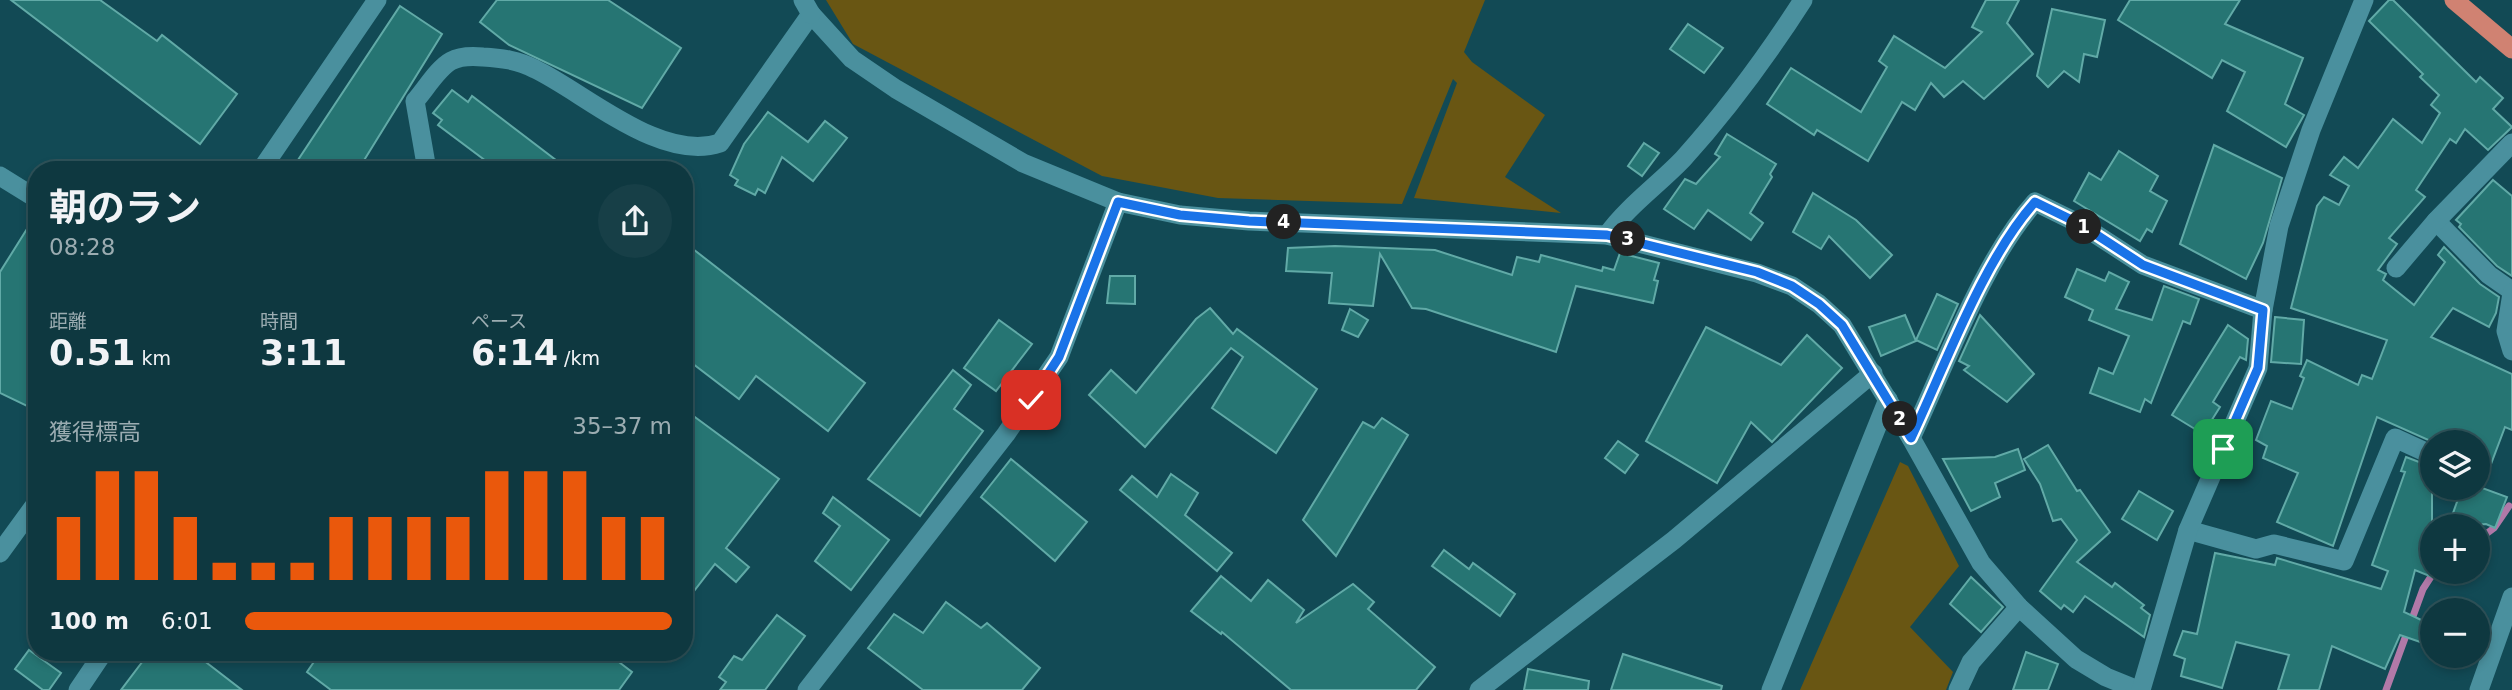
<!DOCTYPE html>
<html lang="ja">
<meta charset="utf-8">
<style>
:root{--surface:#0e3840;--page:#173f47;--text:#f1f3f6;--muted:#9bacb1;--line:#2e5259;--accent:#ea580c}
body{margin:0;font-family:"DejaVu Sans","Noto Sans JP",sans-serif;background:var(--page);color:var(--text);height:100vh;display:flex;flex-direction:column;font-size:26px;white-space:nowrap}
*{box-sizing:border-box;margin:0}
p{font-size:23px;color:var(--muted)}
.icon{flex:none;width:38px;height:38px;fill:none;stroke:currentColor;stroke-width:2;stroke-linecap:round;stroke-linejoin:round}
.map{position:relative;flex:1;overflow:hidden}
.details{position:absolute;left:28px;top:161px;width:665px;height:500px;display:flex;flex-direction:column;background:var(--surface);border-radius:28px;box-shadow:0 4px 10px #0003,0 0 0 2px var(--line)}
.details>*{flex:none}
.buttons{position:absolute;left:2420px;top:430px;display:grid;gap:14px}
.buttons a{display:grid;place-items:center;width:70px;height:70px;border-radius:50%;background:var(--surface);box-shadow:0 4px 10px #0003,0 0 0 2px var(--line);font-size:35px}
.pin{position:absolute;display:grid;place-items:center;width:60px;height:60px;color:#fff;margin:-30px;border-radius:14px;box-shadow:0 4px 10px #0006}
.km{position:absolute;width:35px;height:35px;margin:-18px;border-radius:50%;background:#222;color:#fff;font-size:19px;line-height:35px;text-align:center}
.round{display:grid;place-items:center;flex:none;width:74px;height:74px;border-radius:37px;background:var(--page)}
.headline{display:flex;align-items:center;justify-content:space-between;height:119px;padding:0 21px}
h1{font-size:38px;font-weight:700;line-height:52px}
.metrics{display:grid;grid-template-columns:repeat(3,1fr);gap:10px;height:119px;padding:7px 21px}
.metrics div{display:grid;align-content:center}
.metrics b{font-size:35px;font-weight:700}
.metrics small{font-size:19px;font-weight:400}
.metrics p{font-size:19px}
.chart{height:196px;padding:14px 21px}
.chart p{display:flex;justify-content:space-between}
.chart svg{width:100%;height:126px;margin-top:7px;stroke:var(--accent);stroke-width:6}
ul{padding:0 21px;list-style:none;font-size:23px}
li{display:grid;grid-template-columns:112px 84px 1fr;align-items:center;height:52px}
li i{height:18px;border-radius:9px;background:var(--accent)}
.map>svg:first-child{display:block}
</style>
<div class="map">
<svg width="2512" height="690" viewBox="0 0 2512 690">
<rect width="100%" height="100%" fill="#124a55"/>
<g fill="#695613">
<path d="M826,0H1485L1464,52L1472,62L1545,115L1505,177L1561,213L1414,198L1457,83L1453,79L1402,204L1218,198L1102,176L853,44Z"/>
<path d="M1900,462L1908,466L1959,566L1910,627L1953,672L1946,690H1800Z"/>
</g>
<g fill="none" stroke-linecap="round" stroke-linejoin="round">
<g stroke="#b179a8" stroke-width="7">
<path d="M2478,540L2494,528L2509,506"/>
<path d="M2386,690L2423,589L2434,572"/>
</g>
</g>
<g fill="#267573" stroke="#61aaa7" stroke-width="2">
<path d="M11,0H100L157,41L162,35L237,94L200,144Z"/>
<path d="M497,0H608L681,48L642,108L509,45L480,22Z"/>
<path d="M1986,0H2019L2007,23L2033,54L1984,99L1963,81L1944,97L1931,83L1915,110L1902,102L1868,161L1817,130L1814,135L1767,104L1791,68L1861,112L1887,67L1879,61L1894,36L1945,68L1982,32L1972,27Z"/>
<path d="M2130,0H2240L2225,24L2303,58L2285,104L2304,115L2286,147L2227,111L2245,72L2222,60L2212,78L2118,20Z"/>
<path d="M2389,0H2393L2476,82L2480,77L2503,98L2493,109L2512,127L2488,150L2465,129L2456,143L2450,139L2416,190L2425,197L2389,238L2397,244L2378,270L2386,274L2383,280L2414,305L2445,262L2438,255L2444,247L2480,284L2499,297L2496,313L2489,327L2453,308L2431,337L2512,374V430L2505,427L2482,488L2507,497L2495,528L2486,524L2448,527L2462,488H2478V443H2435L2377,417L2333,546L2277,522L2298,473L2263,458L2267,446L2256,440L2271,401L2292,409L2304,378L2300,376L2307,360L2358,385L2362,375L2372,379L2387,340L2291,308L2317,206L2324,197L2339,205L2349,186L2330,175L2344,157L2358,168L2393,119L2422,143L2440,113L2431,105L2439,95L2420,77L2423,74L2369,21Z"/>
<path d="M400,6L442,34L358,170H307L296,163Z"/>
<path d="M2052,9L2105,20L2097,57L2084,54L2079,82L2064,71L2048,87L2037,76Z"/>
<path d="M1688,24L1723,48L1704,73L1670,49Z"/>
<path d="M452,90L468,102L472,96L569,170H498L438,125L442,120L433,113Z"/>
<path d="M768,112L808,142L825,121L847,138L813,181L782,157L765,193L758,189L755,195L735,185L738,180L730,175L744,144Z"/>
<path d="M1727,134L1776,164L1770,174L1772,177L1750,213L1763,223L1751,240L1708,210L1694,229L1664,209L1685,179L1696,184L1720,157L1715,154Z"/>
<path d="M1644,143L1659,153L1642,176L1628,166Z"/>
<path d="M2214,145L2282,178L2263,243L2246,279L2180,244Z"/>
<path d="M2119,151L2158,176L2150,191L2167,201L2152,232L2147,229L2140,241L2074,201L2089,173L2101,180Z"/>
<path d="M2493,180L2512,196V276L2497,266L2459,227L2461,224L2456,220Z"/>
<path d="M1813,193L1856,220L1892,255L1870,278L1829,236L1821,249L1793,232Z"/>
<path d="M37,213V405L29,401L27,406L0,393V272Z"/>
<path d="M684,242L865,383L828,431L756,376L739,399L684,357Z"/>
<path d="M1335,246L1435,250L1512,275L1517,257L1539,262L1541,255L1602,271L1603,267L1614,270L1620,253L1659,263L1654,280L1658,281L1653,303L1576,286L1556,352L1426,309L1412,308L1380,254L1373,306L1329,303L1332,273L1286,271L1288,248Z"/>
<path d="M2077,269L2105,281L2109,272L2129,282L2116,309L2152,320L2164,286L2199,299L2190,324L2183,321L2151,403L2145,399L2140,412L2090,393L2099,368L2113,374L2129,336L2089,320L2093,310L2065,297Z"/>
<path d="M1110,276H1135V304L1107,303Z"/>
<path d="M1937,294L1958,304L1937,350L1916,340Z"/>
<path d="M1210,308L1233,334L1237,329L1317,389L1276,453L1212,408L1243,357L1231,348L1145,447L1089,395L1111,370L1136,393L1196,319Z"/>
<path d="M1350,309L1368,320L1358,337L1342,330Z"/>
<path d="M1905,315L1916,341L1881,356L1869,327Z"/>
<path d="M1980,315L2034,374L2007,402L1964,370L1969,366L1959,361Z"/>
<path d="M2275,317L2304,320L2301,364L2271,362Z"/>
<path d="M999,320L1032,344L996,391L964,368Z"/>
<path d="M2228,325L2248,339L2246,360L2240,357L2213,402L2220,407L2203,434L2172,415Z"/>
<path d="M1706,327L1781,365L1807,335L1842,368L1772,442L1751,422L1717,483L1646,441Z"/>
<path d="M953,370L971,385L954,409L983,431L920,516L868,479Z"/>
<path d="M684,409L779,479L726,548L749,567L736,582L715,564L684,604Z"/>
<path d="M1382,418L1408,435L1336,556L1303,520L1363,422L1374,428Z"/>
<path d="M1618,441L1638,455L1625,473L1605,458Z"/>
<path d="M2048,445L2077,491L2080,490L2110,532L2077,562L2112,587L2115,583L2144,605L2141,608L2150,615L2144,637L2085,596L2073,612L2064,605L2061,609L2040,591L2077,540L2061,519L2053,521L2040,484L2024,459Z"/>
<path d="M2018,449L2025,470L1995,483L2000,497L1971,511L1943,459L1995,457Z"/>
<path d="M2406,457L2432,467V577L2415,570L2404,612L2432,625V646L2400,635L2385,669L2332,646L2319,690H2278L2289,655L2236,642L2222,688L2181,676L2185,659L2174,655L2183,631L2197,634L2215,553L2275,565L2277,558L2381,589L2388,571L2372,565L2405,472L2401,471Z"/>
<path d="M1011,459L1087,522L1055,561L981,497Z"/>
<path d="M1171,474L1198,493L1185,515L1232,553L1217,571L1120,490L1132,476L1157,497Z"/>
<path d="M2139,491L2173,511L2157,540L2122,519Z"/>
<path d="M833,497L889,540L851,590L815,561L840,526L823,513Z"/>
<path d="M1444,550L1469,569L1473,563L1515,594L1500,616L1432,566Z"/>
<path d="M1221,576L1251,601L1268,580L1304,610L1296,623L1353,584L1374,602L1368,609L1435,667L1416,690H1291L1222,632L1221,634L1191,611Z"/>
<path d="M1971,577L2003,607L1981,632L1950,604Z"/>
<path d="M946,602L981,628L987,623L1040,668L1022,690H923L868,648L894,614L923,633Z"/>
<path d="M777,615L805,636L765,690H720L726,682L719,677L734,656L742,660Z"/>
<path d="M29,650L61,673L49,690H43L15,669Z"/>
<path d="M2026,652L2058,664L2048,690H2013Z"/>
<path d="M149,653H194L242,690H121Z"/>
<path d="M320,653H607L632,672L619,690H331L307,672Z"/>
<path d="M1623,654L1722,686L1721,690H1611Z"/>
<path d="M1528,669L1589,681L1588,690H1524Z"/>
</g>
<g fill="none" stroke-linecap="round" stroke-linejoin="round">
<g stroke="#4a909e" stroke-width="19">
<path d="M427,170L415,101C425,90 438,68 451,61C460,56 472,56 483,57C501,58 518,60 535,69C585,93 661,163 720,143L811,14L852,59L896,89L1023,163L1118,202L1180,215L1249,221L1607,235L1757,273L1792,286L1819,304L1842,325L1911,438L1981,563L2019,607L2076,659L2106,677L2138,690"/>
<path d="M0,176L37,199"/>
<path d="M2436,221L2489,275L2512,291"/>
<path d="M1607,235C1628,206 1658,185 1683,159C1728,109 1767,56 1803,0"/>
<path d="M2396,268L2436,221L2512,143"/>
<path d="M2512,293L2506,331L2512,351"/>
<path d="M1911,438C1945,366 1983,260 2035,202L2080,224L2143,265L2263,310"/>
<path d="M2188,530L2256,549L2274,544L2344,561L2395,438L2432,455"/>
<path d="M78,690L103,653"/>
<path d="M807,690L1006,434L1059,357L1118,202"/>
<path d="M1479,690L1674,540L1873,373"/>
<path d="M1771,690L1888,399"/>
<path d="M1958,690L1971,662L2019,607"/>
<path d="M2141,690L2188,530L2258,368L2263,310L2279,226L2311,130L2364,0"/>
<path d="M2479,690L2512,597"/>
</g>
<g stroke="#4a909e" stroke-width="19">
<path d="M803,0L811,14"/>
<path d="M261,170L377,0"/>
<path d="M0,553L37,502"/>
</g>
<path stroke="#d08272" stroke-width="19" d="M2454,0L2512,49"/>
</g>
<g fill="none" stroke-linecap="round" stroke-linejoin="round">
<g stroke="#fff" stroke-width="14">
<path id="route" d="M1031,400L1059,357L1118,202L1180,215L1249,221L1607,235L1757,272L1792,286L1819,304L1842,325L1911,438C1945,366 1983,260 2035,202L2080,224L2143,265L2263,310L2258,368L2223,449"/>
</g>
<use href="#route" stroke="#1a73e8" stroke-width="9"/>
</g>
</svg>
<div class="buttons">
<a><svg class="icon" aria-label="layers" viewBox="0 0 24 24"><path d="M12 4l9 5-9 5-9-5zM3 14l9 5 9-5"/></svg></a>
<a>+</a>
<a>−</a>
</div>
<div class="pin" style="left:2223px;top:449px;background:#1e9e55"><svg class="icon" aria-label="arrive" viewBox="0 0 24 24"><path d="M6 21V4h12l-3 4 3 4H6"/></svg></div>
<div class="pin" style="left:1031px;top:400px;background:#d93025"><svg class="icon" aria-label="check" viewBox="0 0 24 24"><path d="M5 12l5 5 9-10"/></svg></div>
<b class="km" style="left:2084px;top:227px">1</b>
<b class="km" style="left:1900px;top:419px">2</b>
<b class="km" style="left:1628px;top:239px">3</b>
<b class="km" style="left:1284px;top:222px">4</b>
<section class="details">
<div class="headline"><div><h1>朝のラン</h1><p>08:28</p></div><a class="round"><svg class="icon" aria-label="share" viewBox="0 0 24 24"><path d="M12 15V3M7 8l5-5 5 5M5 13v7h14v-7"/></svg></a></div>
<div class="metrics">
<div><p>距離</p><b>0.51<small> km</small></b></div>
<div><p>時間</p><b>3:11</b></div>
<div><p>ペース</p><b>6:14<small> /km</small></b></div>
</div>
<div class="chart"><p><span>獲得標高</span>35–37 m</p>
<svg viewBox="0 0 160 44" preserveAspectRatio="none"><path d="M5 44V22M15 44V6M25 44V6M35 44V22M45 44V38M55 44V38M65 44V38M75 44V22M85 44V22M95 44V22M105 44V22M115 44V6M125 44V6M135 44V6M145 44V22M155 44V22"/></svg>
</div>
<ul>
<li><b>100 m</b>6:01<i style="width:100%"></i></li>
</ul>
</section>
</div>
